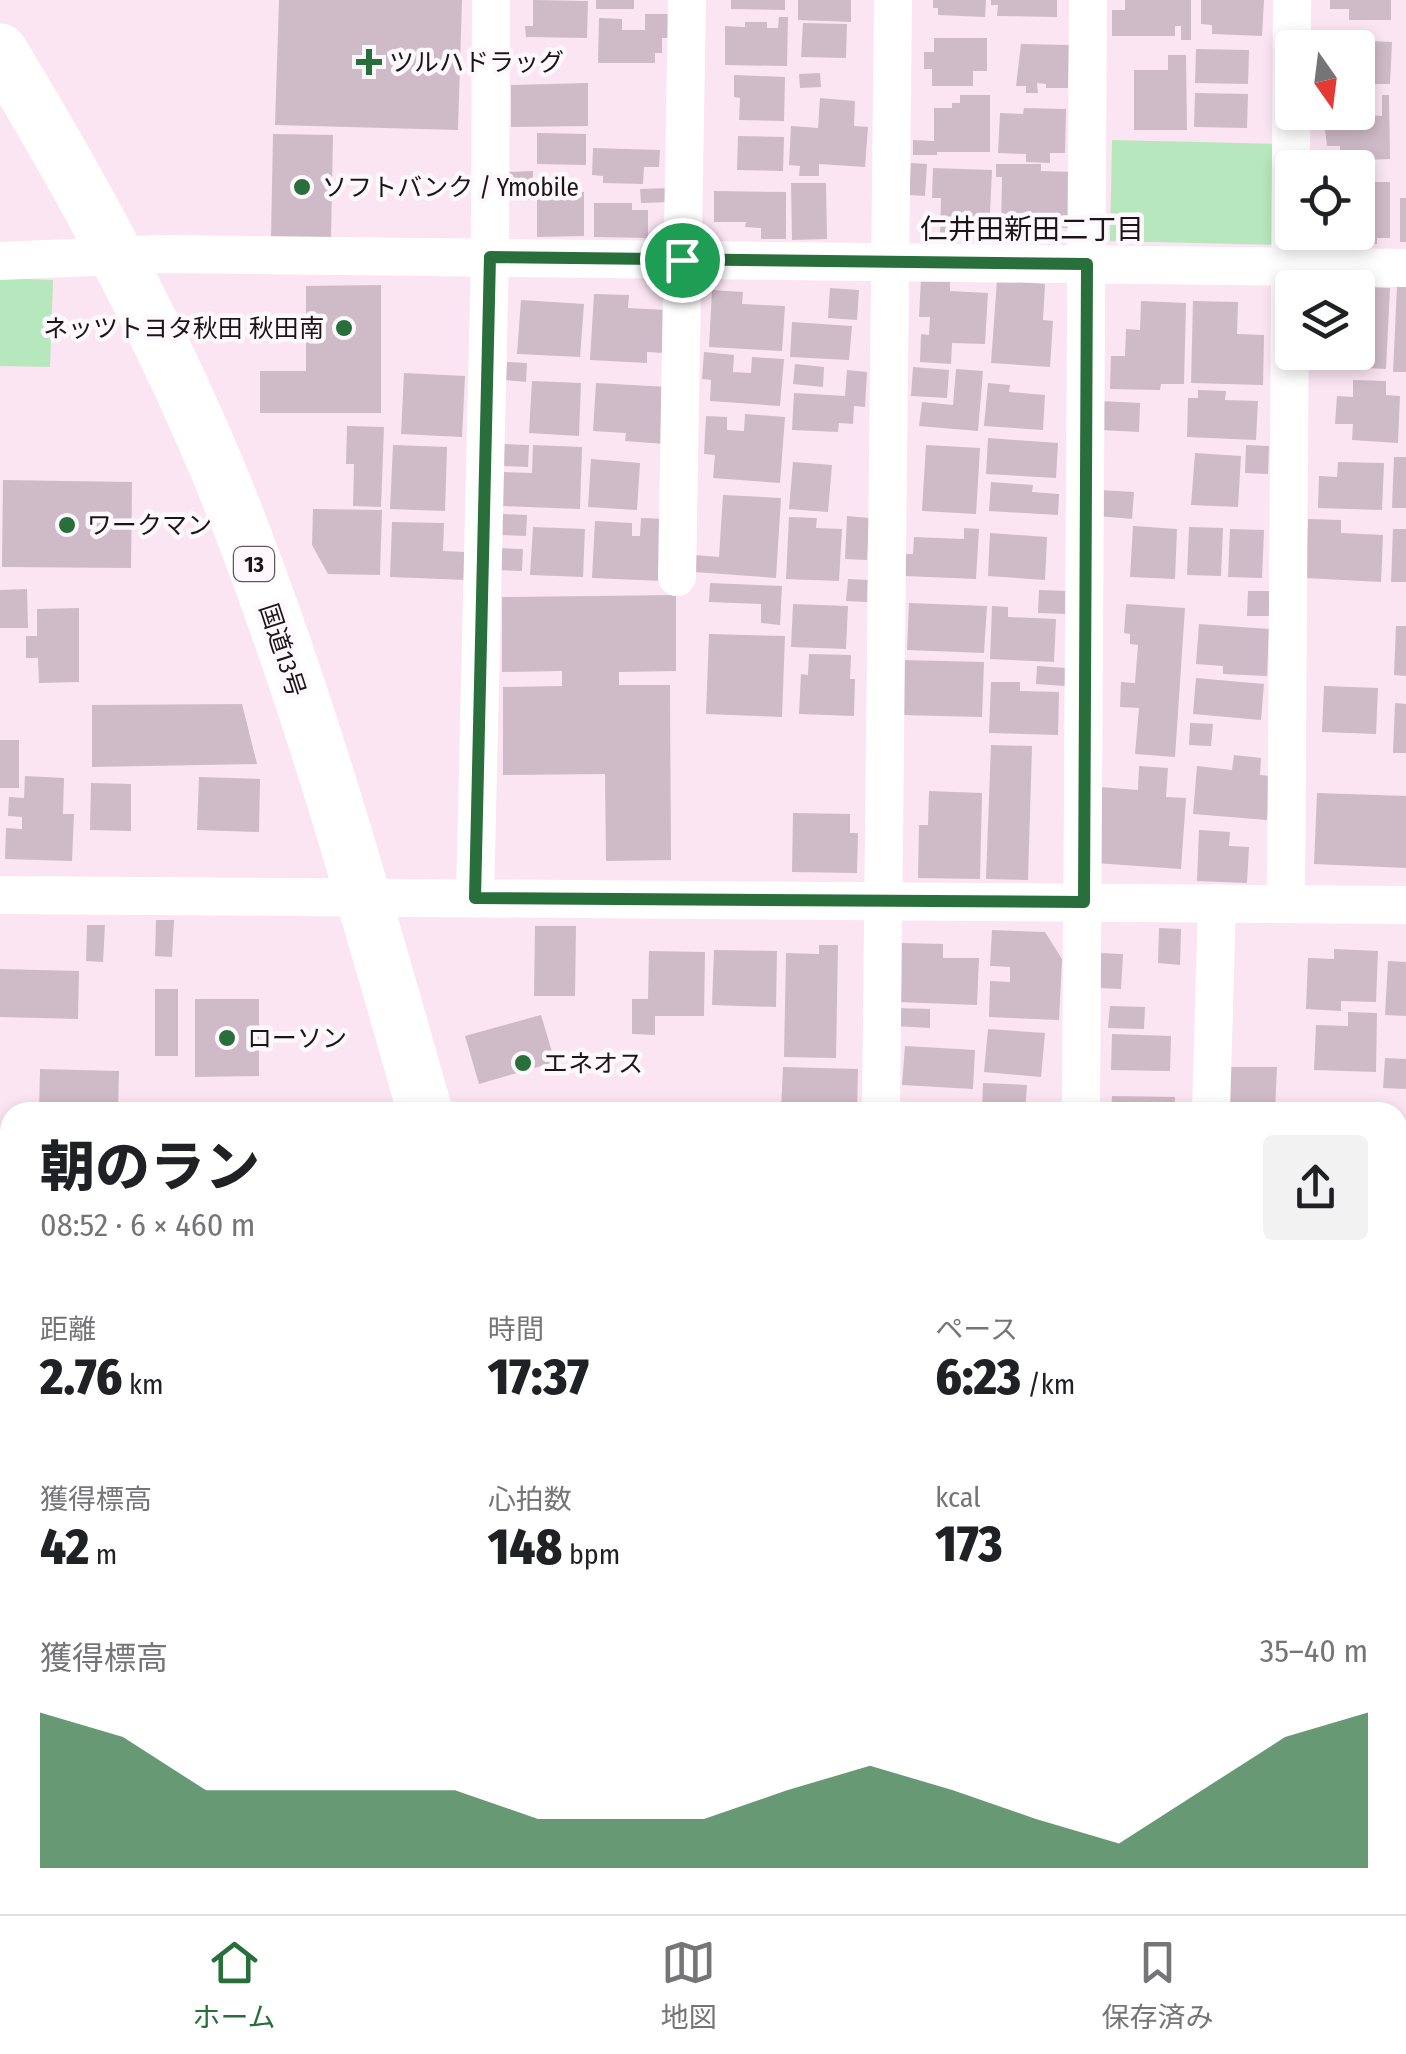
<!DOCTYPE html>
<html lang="ja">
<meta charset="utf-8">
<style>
:root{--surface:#fff;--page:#f2f2f2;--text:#202124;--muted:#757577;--line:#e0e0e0;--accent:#296f3b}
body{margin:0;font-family:"Fira Sans Condensed","Noto Sans JP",sans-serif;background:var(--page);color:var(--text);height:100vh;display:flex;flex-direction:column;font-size:38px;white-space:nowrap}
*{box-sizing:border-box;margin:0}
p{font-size:32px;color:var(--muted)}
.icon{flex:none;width:55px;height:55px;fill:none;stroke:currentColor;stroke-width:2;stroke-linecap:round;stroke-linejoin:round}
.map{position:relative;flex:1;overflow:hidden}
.details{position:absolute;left:0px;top:1102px;width:1408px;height:812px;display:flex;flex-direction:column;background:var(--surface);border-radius:30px 30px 0 0;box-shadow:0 5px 15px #0003}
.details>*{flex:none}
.needle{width:65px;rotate:166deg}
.tools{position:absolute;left:1275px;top:30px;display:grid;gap:20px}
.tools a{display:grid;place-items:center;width:100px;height:100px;border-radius:10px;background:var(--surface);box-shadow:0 5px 15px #0003;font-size:50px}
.pin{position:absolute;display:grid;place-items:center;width:85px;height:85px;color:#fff;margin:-42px;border:5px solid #fff;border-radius:50%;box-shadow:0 2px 10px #0007}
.round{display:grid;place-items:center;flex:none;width:105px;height:105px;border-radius:10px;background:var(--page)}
.summary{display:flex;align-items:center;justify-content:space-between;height:170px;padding:0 40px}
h1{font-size:55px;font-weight:800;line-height:75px}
.stats{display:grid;grid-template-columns:repeat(3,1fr);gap:15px;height:170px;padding:10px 40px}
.stats div{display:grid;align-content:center}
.stats b{font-size:50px;font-weight:800}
.stats small{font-size:28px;font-weight:400}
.stats p{font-size:28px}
.chart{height:280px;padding:20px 40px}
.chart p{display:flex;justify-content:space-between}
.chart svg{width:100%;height:180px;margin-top:10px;fill:var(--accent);opacity:.7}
.menu{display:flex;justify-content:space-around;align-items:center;height:140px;border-top:2px solid var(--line);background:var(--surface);font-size:28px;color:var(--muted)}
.menu a{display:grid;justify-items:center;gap:5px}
.menu .current{color:var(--accent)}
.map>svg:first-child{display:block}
</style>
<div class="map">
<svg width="1406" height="1914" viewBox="0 0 1406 1914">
<rect width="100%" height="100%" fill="#fbe5f3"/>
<g fill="#b6e7bd">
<path d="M1112,140L1282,144L1279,245L1110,241Z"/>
<path d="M0,278L53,280L50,367L0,366Z"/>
</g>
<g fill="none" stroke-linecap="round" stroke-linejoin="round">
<g stroke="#6a8e6f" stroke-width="11">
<path d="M0,1657L10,1673"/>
<path d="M163,1905L169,1914"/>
</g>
</g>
<g fill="#cfbac8">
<path d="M279,0H462L458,130L275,125Z"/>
<path d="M533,0L588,1L587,38L526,37L525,26H533Z"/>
<rect x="596" y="0" width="38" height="9"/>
<path d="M731,0H785V10L731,9Z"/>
<path d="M798,0H851V22L798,20Z"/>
<path d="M933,0H986L985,17L938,15V8H933Z"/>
<path d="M991,0H1057V17L997,16L998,5H991Z"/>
<path d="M1125,0H1191V40H1181V26H1175V36H1112V10H1125Z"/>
<path d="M1201,0H1264L1262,36L1212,34V25L1201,24Z"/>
<path d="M1330,0H1391V20H1349V9H1330Z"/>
<path d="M645,14H674L673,38H662V53H655V63H598L599,18L622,19V30H645Z"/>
<path d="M779,17H788L787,66L725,65V26L745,27V22H767V28H778Z"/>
<path d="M803,23L847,24L846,58L801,57Z"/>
<path d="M934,38H987V71H973V86H932V69H924V52H934Z"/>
<path d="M1343,40L1392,42L1390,84H1358V48H1343Z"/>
<path d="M1021,44L1069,45L1068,88H1046V84L1037,83L1038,93H1026V86H1016Z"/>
<path d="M1196,49L1249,50L1248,84L1195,83Z"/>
<path d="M1168,55H1186L1187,130H1134V70H1168Z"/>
<path d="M820,73L821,87L800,88L799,74Z"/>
<path d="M734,75L785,77L784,121L739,120L740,98L734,97Z"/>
<path d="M588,83V126L511,127V85Z"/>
<path d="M1195,93L1248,94L1247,128L1194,127Z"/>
<path d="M960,95H990V152H937V155H913V140L934,141V108H952V103H960Z"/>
<path d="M1382,95H1389L1390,159L1367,160L1366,154L1340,155V146H1327L1323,112L1382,116Z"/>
<path d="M820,98L855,101L854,126L868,127L865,167L819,164V176H799L800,166L789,165L791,126L818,128Z"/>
<path d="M1024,108L1066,109L1065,153H1050V163L1026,162V154L998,153L1000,113L1023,114Z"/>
<path d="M537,133L586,134V165L537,164Z"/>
<path d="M273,134L333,135L331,239L271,238Z"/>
<path d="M738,136L784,137L783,171L737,170Z"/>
<path d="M593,148L660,150L659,167H644L643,184L603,183V176L592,175Z"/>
<path d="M1314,160L1350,161V168H1314Z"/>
<path d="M911,163L927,164L925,196L909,195Z"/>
<path d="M996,164H1041V171L1073,172L1072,228L1001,227L1002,177H996Z"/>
<path d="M933,168L992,170L989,234L960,233L959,240L940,239L941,198H932Z"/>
<path d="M533,171V200H506L505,172Z"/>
<path d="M1367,182H1390V238H1377V244H1356L1358,195L1362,196V188H1367Z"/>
<path d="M791,183H826L827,239L792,240Z"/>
<path d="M671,188V202L641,203L640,189Z"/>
<path d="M714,191L786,192V239H761V228L745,227L746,222H714Z"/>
<path d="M537,192H584V236L537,237Z"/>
<rect x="1400" y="198" width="6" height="44"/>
<path d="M594,203H632V210H648V238L594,237Z"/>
<path d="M921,278L950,280V291L988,293L985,344L952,343L951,364L920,362L921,334L929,335L930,317H919Z"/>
<path d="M997,280L1045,284L1043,320L1053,321L1050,367L991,363Z"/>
<path d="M381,285V413H260V371H306V286Z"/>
<path d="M1397,286H1406V372H1393Z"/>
<path d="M1368,287L1390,288L1386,369L1304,365V352H1358V320H1367Z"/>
<path d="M830,288L859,290L857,320L828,318Z"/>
<path d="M712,290L743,292L742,304L785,306L782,351L709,347Z"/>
<path d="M594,294L629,295L628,308L666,310L664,353L647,352V363L590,360Z"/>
<path d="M521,300L584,304L580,357L517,354Z"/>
<path d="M1141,301L1186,303L1184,384H1161L1160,390L1110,389L1111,356H1125L1126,329L1140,330Z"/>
<path d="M1193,301L1238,302L1237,334L1264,335L1263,385L1191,383Z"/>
<path d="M792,322L852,326L849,360L790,357Z"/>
<path d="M704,352L734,355L733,372L751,373L752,357L784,359L780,406L710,401L711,380L702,379Z"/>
<path d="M507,362L527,363L526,382L506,380Z"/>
<path d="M795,364L824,367L823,387L793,384Z"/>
<path d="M913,367L949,370L947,398L911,396Z"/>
<path d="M956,369L983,371L978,431L919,426L922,402L953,405Z"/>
<path d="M847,370L867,372L865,407L854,406L853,424L839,423L838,432L792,430L794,393L845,396Z"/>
<path d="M404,373L465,376L462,437L401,434Z"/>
<path d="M1353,380L1386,381V395L1400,396L1398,443L1352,440L1353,424H1335L1337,396L1353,397Z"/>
<path d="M532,381L581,383L579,436L529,433Z"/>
<path d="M596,383L668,387L664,444L625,441L626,433L593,431Z"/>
<path d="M988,383L1010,385L1009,392L1045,395L1043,430L984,426Z"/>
<path d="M1198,390L1226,391L1225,400L1258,401L1256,440L1187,437L1188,398H1198Z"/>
<path d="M1101,401L1140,403L1139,432L1100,430Z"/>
<path d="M745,414L785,417L780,483L713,478L715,455L704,454L706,416L727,417V430L744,431Z"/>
<path d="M347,426L384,427L381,507L353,506L354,464H346Z"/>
<path d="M988,438L1058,443L1056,478L986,474Z"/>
<path d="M503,444L529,445L528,467L502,466Z"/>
<path d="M393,445L447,447L445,511L390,509Z"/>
<path d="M533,445L582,447L580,509L501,506L503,472L532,473Z"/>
<path d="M926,445L980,448L976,514L922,511Z"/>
<path d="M1246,445L1269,446L1268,474L1245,473Z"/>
<path d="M1195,453L1241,456L1238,507L1191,505Z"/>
<path d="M1394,457H1406V508H1392Z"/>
<path d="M591,459L640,463L637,510L588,507Z"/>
<path d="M793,462L832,465L828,512L789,509Z"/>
<path d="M1338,462L1384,463L1382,510L1318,508L1319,476L1337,477Z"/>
<path d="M3,480L132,482L131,568L2,567Z"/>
<path d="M991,482L1033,485L1032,492L1059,494L1058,515L989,511Z"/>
<path d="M1100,490L1134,492L1132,519L1098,516Z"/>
<path d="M723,495L781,498L776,578L694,572L695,555L719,557Z"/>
<path d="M313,509L382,510L380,575L328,574L312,545Z"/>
<path d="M502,514L527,515L526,536L501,535Z"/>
<path d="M847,516L869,518L867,560L845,559Z"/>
<path d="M789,517L817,518L816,528L842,529L839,581L786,579Z"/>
<path d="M641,518L666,519L663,581L592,578L595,521L632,523V536H640Z"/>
<path d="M1308,519L1341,520V533L1383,535L1381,582L1305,578Z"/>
<path d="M392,522L444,523L443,551L467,552L466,580L390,577Z"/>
<path d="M1133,526L1177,529L1175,579L1130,577Z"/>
<path d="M533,527L585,529L583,577L530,575Z"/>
<path d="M1189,527L1223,528L1221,576L1187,575Z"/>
<path d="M964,528L979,529L976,579L904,576L905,554H913L914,537L964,539Z"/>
<path d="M1230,529L1264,530L1262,578L1228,577Z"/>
<path d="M1393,529H1406V582H1391Z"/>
<path d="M990,533L1047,537L1045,580L988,576Z"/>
<path d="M497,548L523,549L522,571L497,570Z"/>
<path d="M848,579L868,580L867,602L846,601Z"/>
<path d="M710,583L782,586L780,625L761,623V604L709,602Z"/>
<path d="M27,589L28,628H0V590Z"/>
<path d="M1039,590L1067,591L1066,614L1038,613Z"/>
<path d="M1248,591H1270L1269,616H1247Z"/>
<path d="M676,595V671L619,672V685H670L671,860L606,861L605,774L503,775V687L562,686V671L502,672V597Z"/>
<path d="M909,603L987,606L984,653L907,650Z"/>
<path d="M793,604L848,606L846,649L791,647Z"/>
<path d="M1126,604L1185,608L1175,757L1135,754L1139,708L1120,707L1121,682L1135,683L1138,645L1130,644V634L1124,633Z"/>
<path d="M992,606L1008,607V617L1056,619L1054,662L990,659Z"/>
<path d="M79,608V682L39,683L38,658H26V636H37V609Z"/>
<path d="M1199,624L1269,629L1267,676L1223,674V666L1196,664Z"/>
<path d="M1396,626H1406V676L1394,675Z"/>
<path d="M709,634L785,636L782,717L706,714Z"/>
<path d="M809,654L851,655L850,679H855L854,716L799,714L801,674L808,675Z"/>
<path d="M902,660L984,662L982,717L900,715Z"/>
<path d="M1037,666L1066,668L1065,686L1036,684Z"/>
<path d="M1196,678L1264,684L1261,720L1193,714Z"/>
<path d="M991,682H1020V691L1059,692L1058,735L989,733Z"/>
<path d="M1324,686L1378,688L1376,734L1322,732Z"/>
<path d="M1395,703L1406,704V753H1393Z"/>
<path d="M242,704L257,764L92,767V705Z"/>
<path d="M1190,723L1213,724L1211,746L1189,745Z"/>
<rect x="0" y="740" width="19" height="48"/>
<path d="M991,745L1032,746L1028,880L986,879Z"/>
<path d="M1234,755L1261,758L1260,775L1270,776L1267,820L1193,814L1197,766L1232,770Z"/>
<path d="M1139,766L1168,768L1166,797L1186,798L1181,869L1095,863L1100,787L1138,790Z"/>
<path d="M25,776L64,778L63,814H74L72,861L5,859L6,828L22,829V817L8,816L9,797L24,798Z"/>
<path d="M199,777L260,779L259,832L197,830Z"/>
<path d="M91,783L131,784V831L90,830Z"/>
<path d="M929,791L982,793L980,879L918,878L919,825H928Z"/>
<path d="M1317,793L1406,796V868L1314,864Z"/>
<path d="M793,813L850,814V833H858L857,873L792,872Z"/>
<path d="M1199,830L1230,832L1229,846L1249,847L1247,883L1197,881Z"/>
<path d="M156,920H174L172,957L155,956Z"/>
<path d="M87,925H105L103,962L86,961Z"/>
<path d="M535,926H576L575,996H534Z"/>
<path d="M1159,928L1181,929L1180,965L1158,963Z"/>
<path d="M992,930L1045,932L1062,959L1059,1020L989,1017L990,981L1010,982V967L990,966Z"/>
<path d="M900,943L943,944V958H979L977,1005L898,1002Z"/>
<path d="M819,945H838L836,1058L784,1057L786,953L819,954Z"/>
<path d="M1334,949L1378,951L1376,1002L1341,1001V1011L1306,1009L1308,958L1334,959Z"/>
<path d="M714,950L777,951L776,1007L712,1005Z"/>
<path d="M649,951L705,952L704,1016H655V1035L632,1034V999H648Z"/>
<path d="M1100,953L1123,954L1121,989L1099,988Z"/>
<path d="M1388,961L1406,962V1016L1385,1015Z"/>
<path d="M0,969L79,971L78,1019L0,1017Z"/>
<rect x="155" y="989" width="23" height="67"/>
<path d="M195,999H259V1076L195,1077Z"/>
<path d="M1110,1006L1145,1007L1144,1029L1108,1028Z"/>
<path d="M895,1008L930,1009V1028L895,1026Z"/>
<path d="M1348,1012L1377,1013L1376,1072L1314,1070L1316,1025L1348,1026Z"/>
<path d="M541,1015L555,1062L479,1084L465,1036Z"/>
<path d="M988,1029L1045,1033L1041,1077L984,1072Z"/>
<path d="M1112,1034L1171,1036L1170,1071L1111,1070Z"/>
<path d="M905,1046L975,1050L973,1089L902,1085Z"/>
<path d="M1385,1058L1406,1059V1089L1383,1088Z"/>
<path d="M783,1067L858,1069L857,1112H781Z"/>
<path d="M1225,1067H1277L1275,1112H1224Z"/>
<path d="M40,1069L119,1071L118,1112H39Z"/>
<path d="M983,1083L1027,1085L1025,1112H982Z"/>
<path d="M1112,1096L1175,1097V1112H1111Z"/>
<path d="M755,1104V1112H594V1107Z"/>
<rect x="0" y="1226" width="10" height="34"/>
<rect x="1398" y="1244" width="8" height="44"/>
<path d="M1398,1306H1406V1342L1398,1341Z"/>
<rect x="2" y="1311" width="8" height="52"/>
<rect x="1398" y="1372" width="8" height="50"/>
<rect x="1398" y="1483" width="8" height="36"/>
<path d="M1398,1572L1406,1573V1614H1398Z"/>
<rect x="1398" y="1625" width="8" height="42"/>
<path d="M1398,1684L1406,1685V1746L1398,1745Z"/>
<path d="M10,1739V1785L0,1791V1746Z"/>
<path d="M1398,1765H1406V1847L1398,1846Z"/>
<path d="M1398,1887H1406V1914H1387L1388,1905H1398Z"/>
<path d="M274,1905H303L308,1914H266L264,1911Z"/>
<path d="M376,1905H471L472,1914H377Z"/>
<rect x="491" y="1905" width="65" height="9"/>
<path d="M903,1905H972L971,1914H902Z"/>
<rect x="978" y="1905" width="88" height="9"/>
<path d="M1080,1905H1170V1914H1079Z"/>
<path d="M1182,1905H1249V1914H1181Z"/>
<path d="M1320,1905H1379L1378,1914H1320Z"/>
</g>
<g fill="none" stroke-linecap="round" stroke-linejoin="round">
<g stroke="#fff" stroke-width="38">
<path d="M0,261L161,254L1406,268"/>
<path d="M677,577L687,0"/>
<path d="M0,895L1406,905"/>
<path d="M475,897L490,257L491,0"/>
<path d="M1286,904L1292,0"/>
<path d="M881,1112L893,0"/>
<path d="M1081,1112L1088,0"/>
<path d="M1211,1112L1217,903"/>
<path d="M0,1526H10"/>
<path d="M1398,1538H1406"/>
<path d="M0,1610L10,1621"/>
<path d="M201,1905L207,1914"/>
<path d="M1293,1914V1905"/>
</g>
<g stroke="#fff" stroke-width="55">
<path d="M0,51C90,199 173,353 236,515C312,709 368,912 425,1112"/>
<path d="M649,1905L652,1914"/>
</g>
</g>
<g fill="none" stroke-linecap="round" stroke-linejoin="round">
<g stroke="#fff" stroke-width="20">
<path id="route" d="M490,257L1087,264L1084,902L475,898Z"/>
</g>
<use href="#route" stroke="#296f3b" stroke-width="12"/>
</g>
<g fill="#296f3b" stroke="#fdf8fb" stroke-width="4">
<path d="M364 47h10v10h10v10h-10v10h-10v-10h-10v-10h10z"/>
<circle cx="302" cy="187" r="10"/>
<circle cx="344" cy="328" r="10"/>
<circle cx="67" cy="525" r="10"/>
<circle cx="227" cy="1038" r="10"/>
<circle cx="523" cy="1063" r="10"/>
</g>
<g text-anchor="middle" stroke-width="9" stroke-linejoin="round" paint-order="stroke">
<rect fill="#fdf8fb" stroke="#60585d" stroke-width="2.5" x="234" y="547" width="40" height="34" rx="8"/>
<g font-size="22" font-weight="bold" fill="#1c1419">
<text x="254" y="572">13</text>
</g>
<g font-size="25" fill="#1c1419" stroke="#fdf8fb" text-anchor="start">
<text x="389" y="71">ツルハドラッグ</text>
<text x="322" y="196">ソフトバンク / Ymobile</text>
<text x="324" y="337" text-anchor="end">ネッツトヨタ秋田 秋田南</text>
<text x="87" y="534">ワークマン</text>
<text x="247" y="1047">ローソン</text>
<text x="543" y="1072">エネオス</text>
</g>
<g font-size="25" fill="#1c1419" stroke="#fdf8fb">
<text transform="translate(283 650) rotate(72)" y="9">国道13号</text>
</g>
<g font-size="28" fill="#1c1419" stroke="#fdf8fb">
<text x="1032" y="239">仁井田新田二丁目</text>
</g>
</g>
</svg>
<div class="tools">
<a><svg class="needle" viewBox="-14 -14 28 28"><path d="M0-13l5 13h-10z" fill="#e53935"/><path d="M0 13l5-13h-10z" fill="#757577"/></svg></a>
<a><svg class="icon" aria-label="locate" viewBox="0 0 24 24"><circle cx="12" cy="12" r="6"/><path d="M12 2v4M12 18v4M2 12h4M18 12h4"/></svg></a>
<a><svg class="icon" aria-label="layers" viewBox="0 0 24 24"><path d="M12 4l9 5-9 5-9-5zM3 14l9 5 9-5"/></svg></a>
</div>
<div class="pin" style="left:682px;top:260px;background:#1e9e55"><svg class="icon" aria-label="arrive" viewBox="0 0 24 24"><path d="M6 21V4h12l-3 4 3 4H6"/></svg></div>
<section class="details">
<div class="summary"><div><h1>朝のラン</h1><p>08:52 · 6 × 460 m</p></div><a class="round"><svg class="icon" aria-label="share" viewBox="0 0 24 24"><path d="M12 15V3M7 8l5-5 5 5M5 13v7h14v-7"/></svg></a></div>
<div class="stats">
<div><p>距離</p><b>2.76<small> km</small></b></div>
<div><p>時間</p><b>17:37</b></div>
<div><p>ペース</p><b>6:23<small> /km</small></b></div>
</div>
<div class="stats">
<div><p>獲得標高</p><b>42<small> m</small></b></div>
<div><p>心拍数</p><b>148<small> bpm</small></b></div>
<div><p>kcal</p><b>173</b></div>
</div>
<div class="chart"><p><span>獲得標高</span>35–40 m</p>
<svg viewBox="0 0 160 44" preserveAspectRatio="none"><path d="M0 44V6L10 12L20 25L30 25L40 25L50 25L60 32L70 32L80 32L90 25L100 19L110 25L120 32L130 38L140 25L150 12L160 6V44z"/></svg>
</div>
</section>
</div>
<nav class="menu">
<a class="current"><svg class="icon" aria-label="home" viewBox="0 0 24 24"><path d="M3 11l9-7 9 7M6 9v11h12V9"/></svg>ホーム</a>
<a><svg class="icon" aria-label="map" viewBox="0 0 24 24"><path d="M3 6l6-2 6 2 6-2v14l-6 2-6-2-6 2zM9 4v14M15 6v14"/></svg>地図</a>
<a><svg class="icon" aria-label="saved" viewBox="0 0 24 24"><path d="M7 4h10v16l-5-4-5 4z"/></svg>保存済み</a>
</nav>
